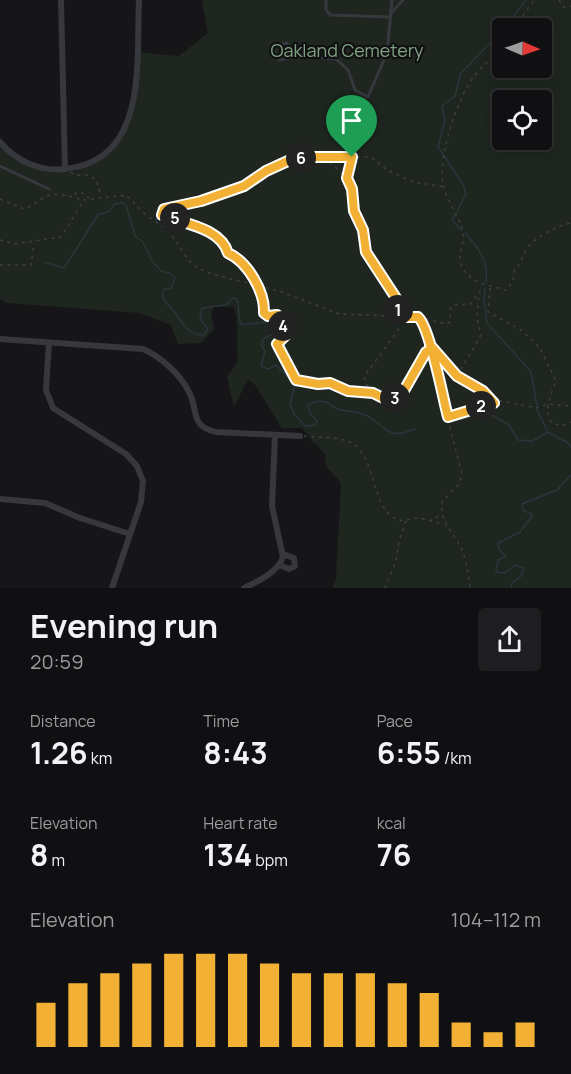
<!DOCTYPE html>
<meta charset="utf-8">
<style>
:root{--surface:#101012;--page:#1e1e20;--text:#f1f3f6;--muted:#9c9d9f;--line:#303032;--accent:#f2b134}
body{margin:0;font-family:Manrope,sans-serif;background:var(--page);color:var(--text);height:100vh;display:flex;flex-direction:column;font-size:22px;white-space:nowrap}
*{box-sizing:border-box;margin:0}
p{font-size:20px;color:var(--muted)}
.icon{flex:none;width:33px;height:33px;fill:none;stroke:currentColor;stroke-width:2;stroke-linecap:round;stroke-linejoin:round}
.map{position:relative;height:588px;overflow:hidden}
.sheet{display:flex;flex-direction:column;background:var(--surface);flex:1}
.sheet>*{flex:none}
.needle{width:39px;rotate:92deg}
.buttons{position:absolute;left:492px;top:18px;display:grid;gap:12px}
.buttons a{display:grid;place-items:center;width:60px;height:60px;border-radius:6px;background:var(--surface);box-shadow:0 3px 15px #0003,0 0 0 2px var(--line);font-size:30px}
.pin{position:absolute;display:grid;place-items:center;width:51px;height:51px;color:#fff;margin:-62px -26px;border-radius:50% 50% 50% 0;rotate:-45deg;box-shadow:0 0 6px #0007}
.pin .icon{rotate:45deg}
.km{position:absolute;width:30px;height:30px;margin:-15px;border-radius:50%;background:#222;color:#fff;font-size:16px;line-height:30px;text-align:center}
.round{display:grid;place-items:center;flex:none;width:63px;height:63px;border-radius:6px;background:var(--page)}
.summary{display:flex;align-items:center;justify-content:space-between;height:102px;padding:0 30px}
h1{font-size:33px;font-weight:700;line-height:45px}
.metrics{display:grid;grid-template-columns:repeat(3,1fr);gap:9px;height:102px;padding:6px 30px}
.metrics div{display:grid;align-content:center}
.metrics b{font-size:30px;font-weight:700}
.metrics small{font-size:16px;font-weight:400}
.metrics p{font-size:16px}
.chart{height:168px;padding:12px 30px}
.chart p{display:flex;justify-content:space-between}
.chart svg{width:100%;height:108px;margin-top:6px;stroke:var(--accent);stroke-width:6}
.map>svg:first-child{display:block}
</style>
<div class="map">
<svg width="571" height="588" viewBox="0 0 571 588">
<rect width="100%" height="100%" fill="#161618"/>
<path fill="#1e261f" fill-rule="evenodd" d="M202,0H571V588H332L336,578L341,483L325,465L326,456L316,444L309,441H313L302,428H282L255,385L248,379L234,407L227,377L238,361C236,341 240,326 234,307L215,306L211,313L214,329L201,343L178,344L171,325L139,313L7,303L0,299V140L27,163L46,172L77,171L118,141L133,103L136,52L179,56L208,33ZM502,28H542V68H502ZM502,100H542V140H502Z"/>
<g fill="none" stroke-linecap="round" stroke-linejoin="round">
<g stroke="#2c353c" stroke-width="1.5">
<path d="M504,28L526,0"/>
<path d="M457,211L466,194L463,184L438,147L445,120L442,106L455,96L461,73L502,31"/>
<path d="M455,215L452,220L461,230"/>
<path d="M465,233C479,249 489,261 486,283"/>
<path d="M44,262L64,268L98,215L110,211L114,204L123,203L126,205L135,236L143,242L152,261L161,271L171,274L175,278L171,288L164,289C160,300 166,302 173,310C184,323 183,331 203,336L208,329L200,319L202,308L226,305L233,298L237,299C240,307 237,314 241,324C252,326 265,320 278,321L282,328L281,334L274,333L263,339L262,346L265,351L261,366L268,369L276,365L295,384L290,404L294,414L305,426L316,425L317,421L310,413L308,405L317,401L327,402C338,414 351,409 365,415C376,419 383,430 393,433C401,435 409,431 416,429"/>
<path d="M485,288L484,300L487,323L531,372L537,406"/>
<path d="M537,410L547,430"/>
<path d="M482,415L488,413L508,424L518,440L532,441L548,432L568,443L571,447"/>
<path d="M511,588L512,583L521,576L524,568L515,565L505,573L496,572L498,560L506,556L499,549L498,543L520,532L533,515L523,510L522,504L557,490L571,475"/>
</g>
<g stroke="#3d3f44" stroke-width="1.5" stroke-dasharray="3 4.5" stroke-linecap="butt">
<path d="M559,0L563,7L571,6"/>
<path d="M514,28L534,0"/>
<path d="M502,45C495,57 484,64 475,75C457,98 438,156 443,184C446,201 459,215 463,231C465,241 460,248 460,258C462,282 488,285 506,290L513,281L514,271C521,264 521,258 526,250C534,237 556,226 571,223"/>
<path d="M324,157L347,178L352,189L351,200L354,211L363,230L366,252L398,301L400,324L398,330L364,377L370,392"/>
<path d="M71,172L74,175H87L96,179L101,196"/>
<path d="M348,177L367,100"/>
<path d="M74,194L81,192L89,198"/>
<path d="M0,199L24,209C33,206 37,201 45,197C55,191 72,197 83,200"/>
<path d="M162,215C183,223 220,228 228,253C248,262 265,292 264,313L268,316L277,315L286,335L277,344L296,380L318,384L330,383L348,391L373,393L389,401L402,394L425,352L431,350"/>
<path d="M156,220L164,209L201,201L244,186L266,170L290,160L311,157H371L387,170L413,182L444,187"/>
<path d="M0,240L14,244L61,237L84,200L126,195L145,214L169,231L189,261L199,269L212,274L279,291L339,314L418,317L446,324L450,322V309L453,305L470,304L479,293L482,285"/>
<path d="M0,265H31L34,243"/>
<path d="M490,288L488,312L521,330L540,348L556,381C551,395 542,410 553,424L564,425L571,422"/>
<path d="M421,318L462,474L459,484L442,502C439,523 455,533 462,550C467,562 468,575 470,588"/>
<path d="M431,346L457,376L483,391L493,402"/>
<path d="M457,376L481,335L477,318L479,294"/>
<path d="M449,417L502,401L537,408L547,404L571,406"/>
<path d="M304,436C318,438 343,436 355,445C375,460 373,506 394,518C401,523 409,519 417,518C424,518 436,523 444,524"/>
<path d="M429,521L441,515"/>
<path d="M385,588L396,561L399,541L406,521"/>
</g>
<g stroke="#37383d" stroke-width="3">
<path d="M326,0V9L330,15L391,17"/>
<path d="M392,12L403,0"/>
<path d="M293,57L287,43L275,45L273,50L279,60L303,56L336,59L348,70L355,90L368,97L387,53L392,0"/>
<path d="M0,166L49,189"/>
</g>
<g stroke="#37383d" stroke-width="6">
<path d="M61,0L65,169"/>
<path d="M0,142C16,161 40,172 65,169C149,161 136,61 139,0"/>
<path d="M0,339L143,349C161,357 180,374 189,392C199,410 189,426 216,432L300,436"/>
<path d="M49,343L46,390L53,408L126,454L137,466L143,481L141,502L112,588"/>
<path d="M0,499L45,503L80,518L130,534"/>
<path d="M279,565L289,569L295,566L294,558L283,554"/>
<path d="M244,588C259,581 278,572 283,557L272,506L275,436"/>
</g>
</g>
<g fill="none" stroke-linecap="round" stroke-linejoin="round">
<g stroke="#fff" stroke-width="12">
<path id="route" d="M352,157L347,178L352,189L354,211L363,230L366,252L398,301L399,317H418C430,327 443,399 448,417L494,403L483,391L457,376L430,345L431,350L426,352L402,394L389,401L373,393L348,391L330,383L318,384L296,380L277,344L286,335L277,315L268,316L264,313C265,292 248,262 228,253C220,227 183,224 162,215L164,209L201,201L244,186L266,171L290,160L310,157H352"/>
</g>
<use href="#route" stroke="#f2b134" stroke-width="8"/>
</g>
<g text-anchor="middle" stroke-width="4.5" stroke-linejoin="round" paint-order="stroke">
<g font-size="18" fill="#7fa381" stroke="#111113">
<text x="347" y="57">Oakland Cemetery</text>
</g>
</g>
</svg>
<div class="buttons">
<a><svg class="needle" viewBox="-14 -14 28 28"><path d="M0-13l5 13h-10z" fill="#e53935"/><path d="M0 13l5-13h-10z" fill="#9c9d9f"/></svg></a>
<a><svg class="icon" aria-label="locate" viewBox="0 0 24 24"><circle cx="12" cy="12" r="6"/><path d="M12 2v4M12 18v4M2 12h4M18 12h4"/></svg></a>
</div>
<div class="pin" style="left:352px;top:157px;background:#1e9e55"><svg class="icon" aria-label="arrive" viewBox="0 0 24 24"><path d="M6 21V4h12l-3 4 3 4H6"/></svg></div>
<b class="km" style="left:398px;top:310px">1</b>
<b class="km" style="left:481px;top:406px">2</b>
<b class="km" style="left:395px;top:398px">3</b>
<b class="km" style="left:283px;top:326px">4</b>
<b class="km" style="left:175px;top:218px">5</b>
<b class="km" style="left:301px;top:158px">6</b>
</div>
<section class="sheet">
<div class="summary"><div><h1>Evening run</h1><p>20:59</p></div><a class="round"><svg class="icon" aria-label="share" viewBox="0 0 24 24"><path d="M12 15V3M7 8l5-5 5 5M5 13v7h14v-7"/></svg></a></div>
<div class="metrics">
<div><p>Distance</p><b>1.26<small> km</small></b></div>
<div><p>Time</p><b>8:43</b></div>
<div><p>Pace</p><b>6:55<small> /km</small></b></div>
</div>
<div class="metrics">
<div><p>Elevation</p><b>8<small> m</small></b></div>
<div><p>Heart rate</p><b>134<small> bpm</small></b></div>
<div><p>kcal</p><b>76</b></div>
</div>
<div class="chart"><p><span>Elevation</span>104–112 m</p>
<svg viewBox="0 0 160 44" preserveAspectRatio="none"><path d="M5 44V26M15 44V18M25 44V14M35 44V10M45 44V6M55 44V6M65 44V6M75 44V10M85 44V14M95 44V14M105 44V14M115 44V18M125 44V22M135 44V34M145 44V38M155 44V34"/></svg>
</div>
</section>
